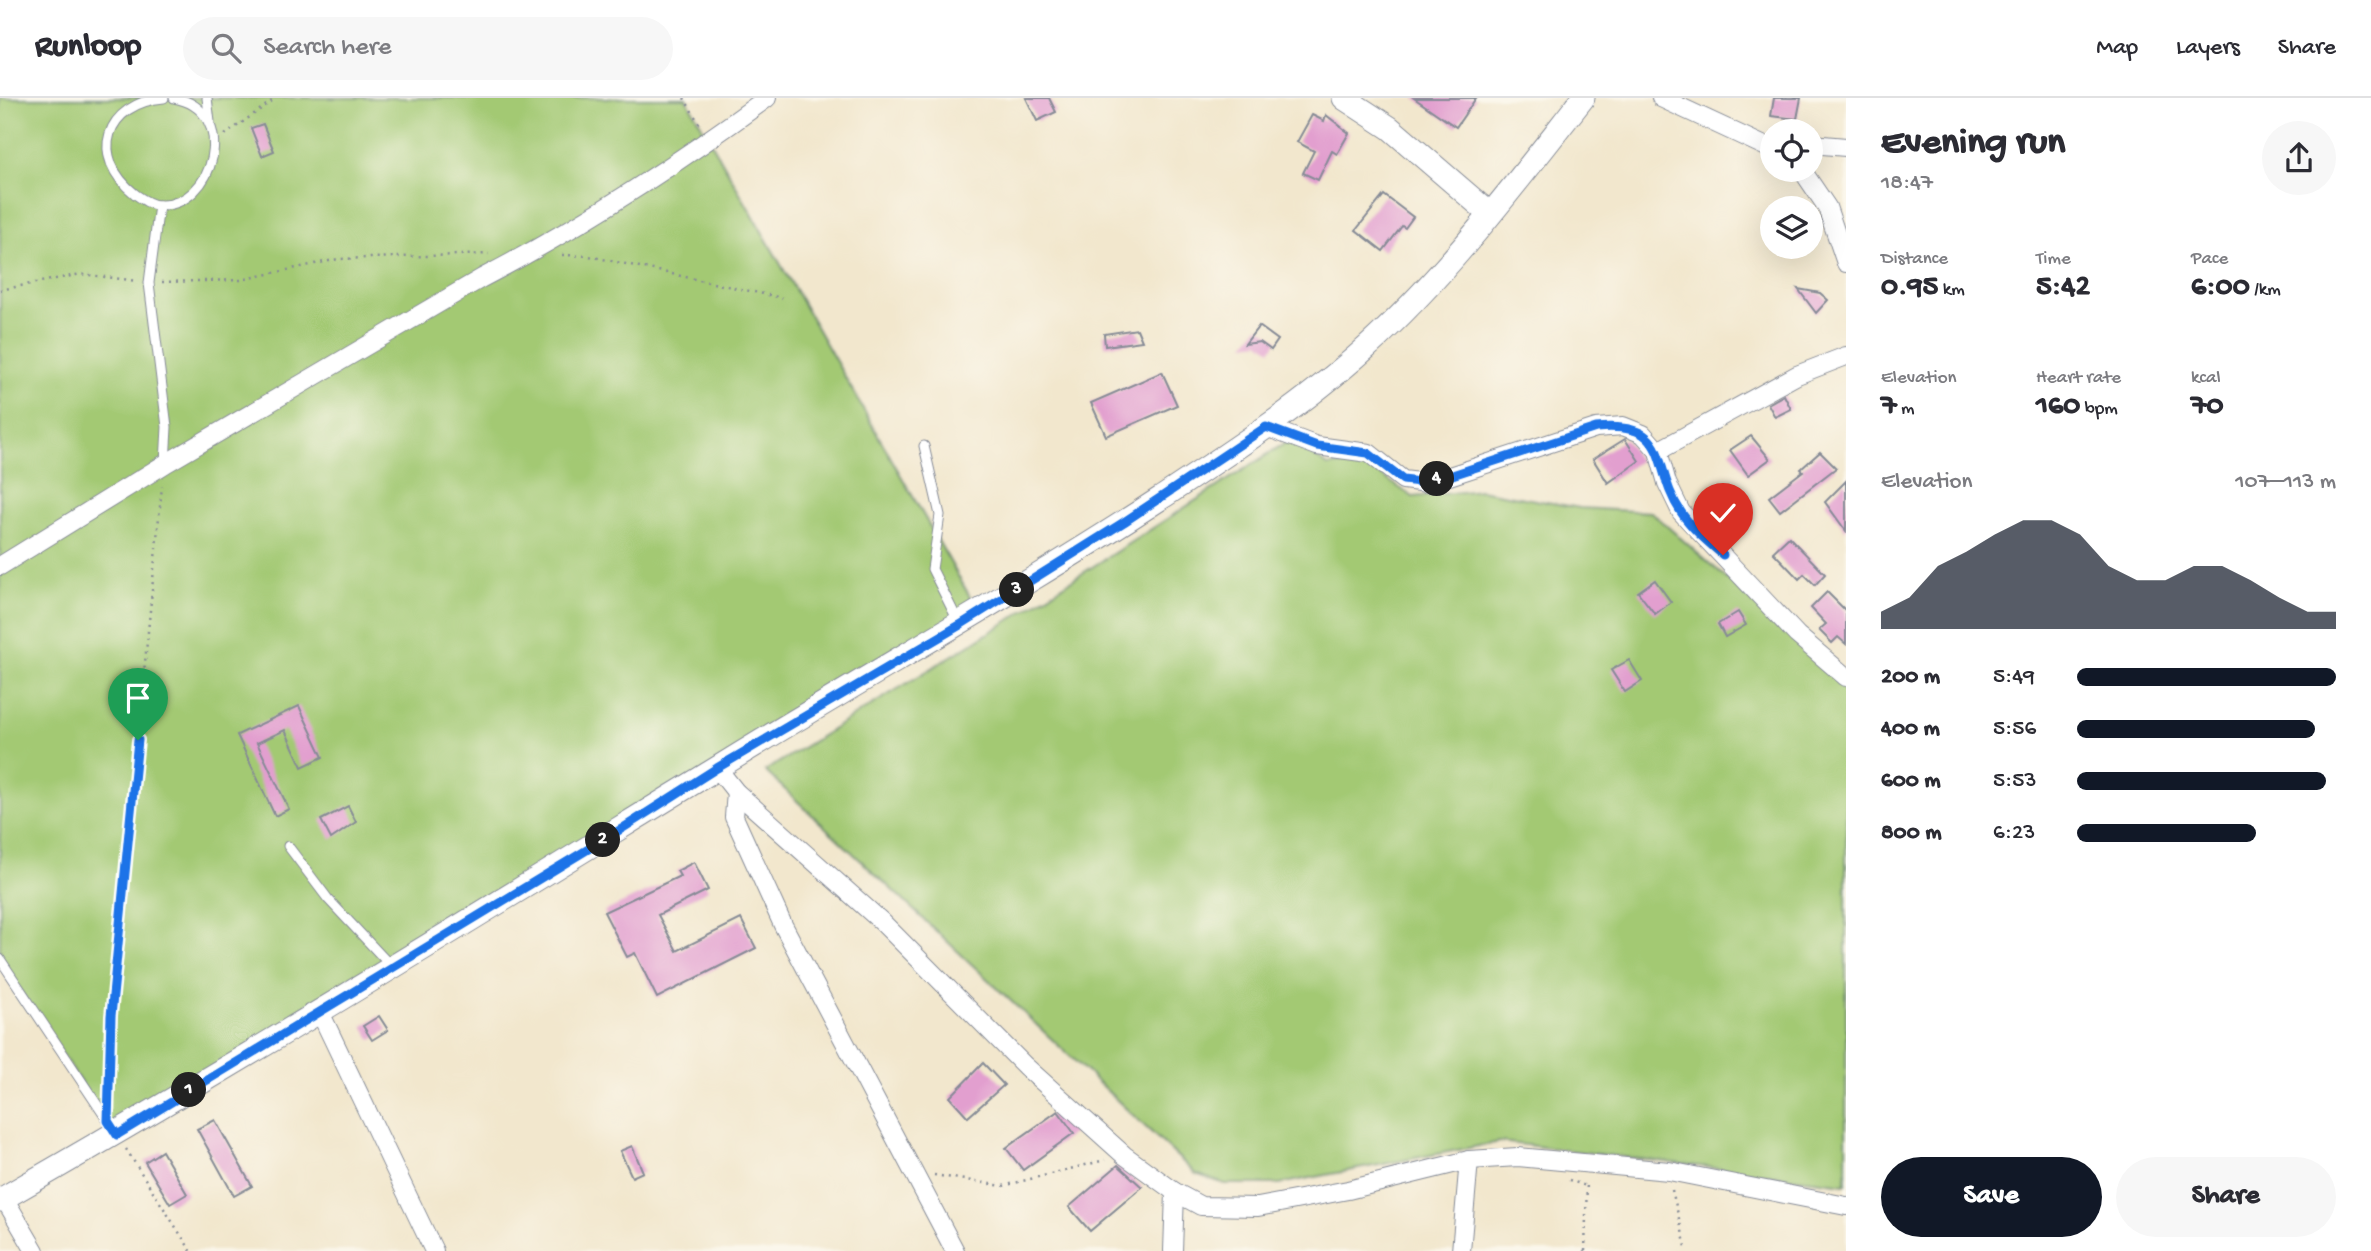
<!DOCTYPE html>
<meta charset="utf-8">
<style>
:root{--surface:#fff;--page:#f7f7f7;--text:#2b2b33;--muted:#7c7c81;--line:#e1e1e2;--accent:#111827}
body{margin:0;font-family:"Gochi Hand",sans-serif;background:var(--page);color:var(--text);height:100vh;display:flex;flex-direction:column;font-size:26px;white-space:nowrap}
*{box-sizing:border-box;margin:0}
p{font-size:23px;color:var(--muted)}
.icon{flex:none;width:38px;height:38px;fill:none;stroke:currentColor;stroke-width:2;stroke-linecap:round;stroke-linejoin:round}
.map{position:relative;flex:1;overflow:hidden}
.panel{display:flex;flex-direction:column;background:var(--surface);width:525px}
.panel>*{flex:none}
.controls{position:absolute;left:1760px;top:21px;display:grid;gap:14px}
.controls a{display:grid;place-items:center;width:63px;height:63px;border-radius:50%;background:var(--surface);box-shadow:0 7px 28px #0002;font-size:35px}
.pin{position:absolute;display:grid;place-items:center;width:60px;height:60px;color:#fff;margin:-72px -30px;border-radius:50% 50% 50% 0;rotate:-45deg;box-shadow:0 0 7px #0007}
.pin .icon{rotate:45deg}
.km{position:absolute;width:35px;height:35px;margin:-18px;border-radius:50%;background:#222;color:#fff;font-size:19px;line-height:35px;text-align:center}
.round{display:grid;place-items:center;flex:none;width:74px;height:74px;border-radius:37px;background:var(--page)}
.summary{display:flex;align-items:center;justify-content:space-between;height:119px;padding:0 35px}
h1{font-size:38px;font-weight:700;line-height:52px}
.metrics{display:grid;grid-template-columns:repeat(3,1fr);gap:10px;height:119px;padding:7px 35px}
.metrics div{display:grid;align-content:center}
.metrics b{font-size:30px;font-weight:700}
.metrics small{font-size:19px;font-weight:400}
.metrics p{font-size:19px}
.chart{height:196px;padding:14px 35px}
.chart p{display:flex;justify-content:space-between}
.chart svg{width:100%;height:126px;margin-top:7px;fill:var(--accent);opacity:.7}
.primary-button{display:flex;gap:14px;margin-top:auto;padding:14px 35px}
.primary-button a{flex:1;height:80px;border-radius:42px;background:var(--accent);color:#fff;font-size:28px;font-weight:700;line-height:80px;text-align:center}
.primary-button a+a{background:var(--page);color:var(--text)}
ul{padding:0 35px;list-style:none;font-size:23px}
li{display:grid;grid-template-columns:112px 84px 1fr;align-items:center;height:52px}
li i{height:18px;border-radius:9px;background:var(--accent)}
header{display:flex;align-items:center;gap:42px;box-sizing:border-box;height:98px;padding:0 35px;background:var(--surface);border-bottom:2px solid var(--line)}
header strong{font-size:33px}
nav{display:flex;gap:38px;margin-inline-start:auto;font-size:24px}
.search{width:490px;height:63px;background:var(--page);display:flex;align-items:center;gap:18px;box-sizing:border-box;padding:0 24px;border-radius:38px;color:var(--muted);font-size:26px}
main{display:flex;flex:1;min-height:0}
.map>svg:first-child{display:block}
</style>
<header>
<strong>Runloop</strong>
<div class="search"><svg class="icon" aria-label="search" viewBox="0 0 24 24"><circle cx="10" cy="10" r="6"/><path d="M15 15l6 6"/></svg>Search here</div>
<nav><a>Map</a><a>Layers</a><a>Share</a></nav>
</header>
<main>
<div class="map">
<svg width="1846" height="1153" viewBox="0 0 1846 1153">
<rect width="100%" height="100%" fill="#fbf7ec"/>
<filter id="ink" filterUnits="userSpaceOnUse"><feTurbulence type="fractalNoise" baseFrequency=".0143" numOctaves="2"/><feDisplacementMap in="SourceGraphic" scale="14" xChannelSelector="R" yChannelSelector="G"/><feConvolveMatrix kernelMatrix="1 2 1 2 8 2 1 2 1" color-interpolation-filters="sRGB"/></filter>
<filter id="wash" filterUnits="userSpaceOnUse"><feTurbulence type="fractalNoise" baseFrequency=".00686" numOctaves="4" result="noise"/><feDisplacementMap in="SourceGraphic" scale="28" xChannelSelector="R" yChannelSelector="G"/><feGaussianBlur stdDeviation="1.57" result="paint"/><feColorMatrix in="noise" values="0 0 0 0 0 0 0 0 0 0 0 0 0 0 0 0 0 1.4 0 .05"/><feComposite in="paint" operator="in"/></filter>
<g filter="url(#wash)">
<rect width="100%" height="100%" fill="#f2e7cd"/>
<g fill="#a3c973" stroke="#5f7c68" stroke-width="2">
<path d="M0,0H686L978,513L113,1034L0,862Z"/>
<path d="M1290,342L1328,368L1363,365L1413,399L1480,392L1580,410L1651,414L1846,586V1086L1500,1044L1279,1086H1225L1196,1076L765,673L1008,523Z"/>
</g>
<g id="blocks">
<g fill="#e29fcf">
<path d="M1026,0H1049L1056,14L1037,23Z"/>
<path d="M1414,0H1476L1456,29Z"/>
<path d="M1774,0H1801L1797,21L1771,18Z"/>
<path d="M1312,17L1324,23L1326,17L1349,35L1337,56L1332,53L1318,82L1303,75L1314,53L1297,44Z"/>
<path d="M263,26L274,53L262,58L251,30Z"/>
<path d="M1384,97L1413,119L1405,130L1402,128L1383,153L1356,132Z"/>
<path d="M1798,191L1820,195L1828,202L1816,215Z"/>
<path d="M1259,228L1278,242L1271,252L1260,244L1245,246Z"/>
<path d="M1137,231L1142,243L1105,248L1104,236Z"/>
<path d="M1162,274L1177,307L1106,338L1091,305Z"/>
<path d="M1784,297L1791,311L1775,319L1768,306Z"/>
<path d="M1751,338L1770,361L1748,377L1730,352Z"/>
<path d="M1625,341L1639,363L1608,385L1593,361Z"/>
<path d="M1820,354L1836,370L1780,413L1769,399L1803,373L1801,371Z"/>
<path d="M1846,383V433L1825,404Z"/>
<path d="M1789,439L1825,476L1815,487L1804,476L1799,481L1773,454Z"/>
<path d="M1655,482L1671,504L1655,516L1638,494Z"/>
<path d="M1827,494L1846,513V546L1838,539L1832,545L1819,532L1826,526L1811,510Z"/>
<path d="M1738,514L1746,527L1725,539L1718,526Z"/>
<path d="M1629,562L1642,583L1625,594L1611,572Z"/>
<path d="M299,608L323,659L302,669L285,632L257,645L289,711L275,718L237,637Z"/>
<path d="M348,708L356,724L331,741L321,722Z"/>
<path d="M694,764L708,792L658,817L677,853L741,821L756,850L657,900L635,855L627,859L604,814L680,778L677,773Z"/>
<path d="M379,918L388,932L372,942L363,928Z"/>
<path d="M983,965L1004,987L968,1019L950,999Z"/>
<path d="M1058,1013L1074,1035L1023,1072L1006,1050Z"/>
<path d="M215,1022L252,1088L234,1098L197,1031Z"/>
<path d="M632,1048L643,1074L632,1079L620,1053Z"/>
<path d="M162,1053L187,1096L170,1106L145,1064Z"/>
<path d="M1118,1067L1142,1089L1090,1133L1069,1109Z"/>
</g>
</g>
</g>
<g filter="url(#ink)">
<use href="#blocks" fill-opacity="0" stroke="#868b96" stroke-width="2"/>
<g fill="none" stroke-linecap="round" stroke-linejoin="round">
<g stroke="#868b96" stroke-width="11">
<g id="lane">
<path d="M164,0C105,5 88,59 135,96C142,101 150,107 159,107C214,110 241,12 174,0"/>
<path d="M207,0L210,24"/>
<path d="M159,107L149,185L167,329L165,366"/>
<path d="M924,348L940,417L932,471L959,525"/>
<path d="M288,748L328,801L391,868"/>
<path d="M0,861L116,1035"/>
</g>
</g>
<g stroke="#868b96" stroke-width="20">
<g id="street">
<path d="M1661,0L1773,52"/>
<path d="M1811,46L1846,49"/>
<path d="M1802,72L1827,109L1846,165"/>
<path d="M1266,329L1317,348L1369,355L1403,382L1428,385L1596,330L1623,328L1643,336L1658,353L1667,385L1681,414L1797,537L1846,579"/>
<path d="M1658,353L1797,277L1846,258"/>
<path d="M0,468L165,366L482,180C581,129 677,66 767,0"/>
<path d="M717,670L736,694L882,824L1025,968L1124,1057L1175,1094L1201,1108L1258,1109L1348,1092L1469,1062L1518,1059L1669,1073L1846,1108"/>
<path d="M736,694L734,719L783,827L955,1153"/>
<path d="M319,912L434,1153"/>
<path d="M4,1100L35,1153"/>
<path d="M1173,1153L1175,1094"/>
<path d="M1461,1153L1469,1062"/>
</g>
</g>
<g stroke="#868b96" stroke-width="25">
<g id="secondary">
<path d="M1344,0L1390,30L1490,116"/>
<path d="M0,1102C243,963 481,815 719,669C866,578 1016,495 1161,400C1231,354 1303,307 1366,250C1447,177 1515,86 1583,0"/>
</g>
</g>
<g stroke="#868b96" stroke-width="2.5" stroke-dasharray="2 5" stroke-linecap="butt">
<path d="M684,0L700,27"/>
<path d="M225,37L276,0"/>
<path d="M562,157L589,158L782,200"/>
<path d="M162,184L241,182L338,161L489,156"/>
<path d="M0,192L81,176L138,183"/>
<path d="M109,1002L111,918L162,388"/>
<path d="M126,1051L191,1153"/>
<path d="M934,1077L1003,1088L1105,1062"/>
<path d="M1569,1082L1586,1088"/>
<path d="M1672,1092L1687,1153"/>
<path d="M1585,1153L1587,1083"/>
</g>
<use href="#lane" stroke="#fff" stroke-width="9"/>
<use href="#street" stroke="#fff" stroke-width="18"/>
<use href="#secondary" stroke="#fff" stroke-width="23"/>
</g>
</g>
<g fill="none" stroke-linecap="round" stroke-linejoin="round" filter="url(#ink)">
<g stroke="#fff" stroke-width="14">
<path id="route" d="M138,642L111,918L108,1023L117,1037L623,730L717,670L960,527L1124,424L1266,329L1317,348L1368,355L1403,382L1428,385L1596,330C1674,323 1650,368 1681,414C1692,431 1708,444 1723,457"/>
</g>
<use href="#route" stroke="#1a73e8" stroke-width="9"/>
</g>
</svg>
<div class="controls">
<a><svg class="icon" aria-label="locate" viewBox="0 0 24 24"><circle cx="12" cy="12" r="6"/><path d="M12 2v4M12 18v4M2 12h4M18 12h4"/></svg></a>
<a><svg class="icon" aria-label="layers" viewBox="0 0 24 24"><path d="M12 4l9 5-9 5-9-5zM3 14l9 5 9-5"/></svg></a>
</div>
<div class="pin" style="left:138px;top:642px;background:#1e9e55"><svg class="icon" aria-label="arrive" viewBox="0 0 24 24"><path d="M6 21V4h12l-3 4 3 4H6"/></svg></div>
<div class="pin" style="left:1723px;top:457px;background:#d93025"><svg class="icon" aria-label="check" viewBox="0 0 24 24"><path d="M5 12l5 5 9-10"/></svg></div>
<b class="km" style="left:189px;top:992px">1</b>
<b class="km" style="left:603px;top:742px">2</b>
<b class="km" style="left:1017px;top:492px">3</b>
<b class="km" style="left:1437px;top:381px">4</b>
</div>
<section class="panel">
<div class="summary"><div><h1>Evening run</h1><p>18:47</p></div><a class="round"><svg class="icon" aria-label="share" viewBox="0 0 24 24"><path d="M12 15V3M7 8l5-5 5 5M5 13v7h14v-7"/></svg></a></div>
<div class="metrics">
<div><p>Distance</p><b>0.95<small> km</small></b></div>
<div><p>Time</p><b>5:42</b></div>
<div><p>Pace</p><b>6:00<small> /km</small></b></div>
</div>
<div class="metrics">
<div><p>Elevation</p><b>7<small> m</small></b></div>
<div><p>Heart rate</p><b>160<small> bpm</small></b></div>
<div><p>kcal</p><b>70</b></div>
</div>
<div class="chart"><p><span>Elevation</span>107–113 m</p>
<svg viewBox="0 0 160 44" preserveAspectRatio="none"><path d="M0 44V38L10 33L20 22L30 17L40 11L50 6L60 6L70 11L80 22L90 27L100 27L110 22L120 22L130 27L140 33L150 38L160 38V44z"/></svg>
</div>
<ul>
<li><b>200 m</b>5:49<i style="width:100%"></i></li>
<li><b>400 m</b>5:56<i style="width:92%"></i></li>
<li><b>600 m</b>5:53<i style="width:96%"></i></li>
<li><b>800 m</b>6:23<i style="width:69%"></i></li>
</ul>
<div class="primary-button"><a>Save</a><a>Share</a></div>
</section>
</main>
